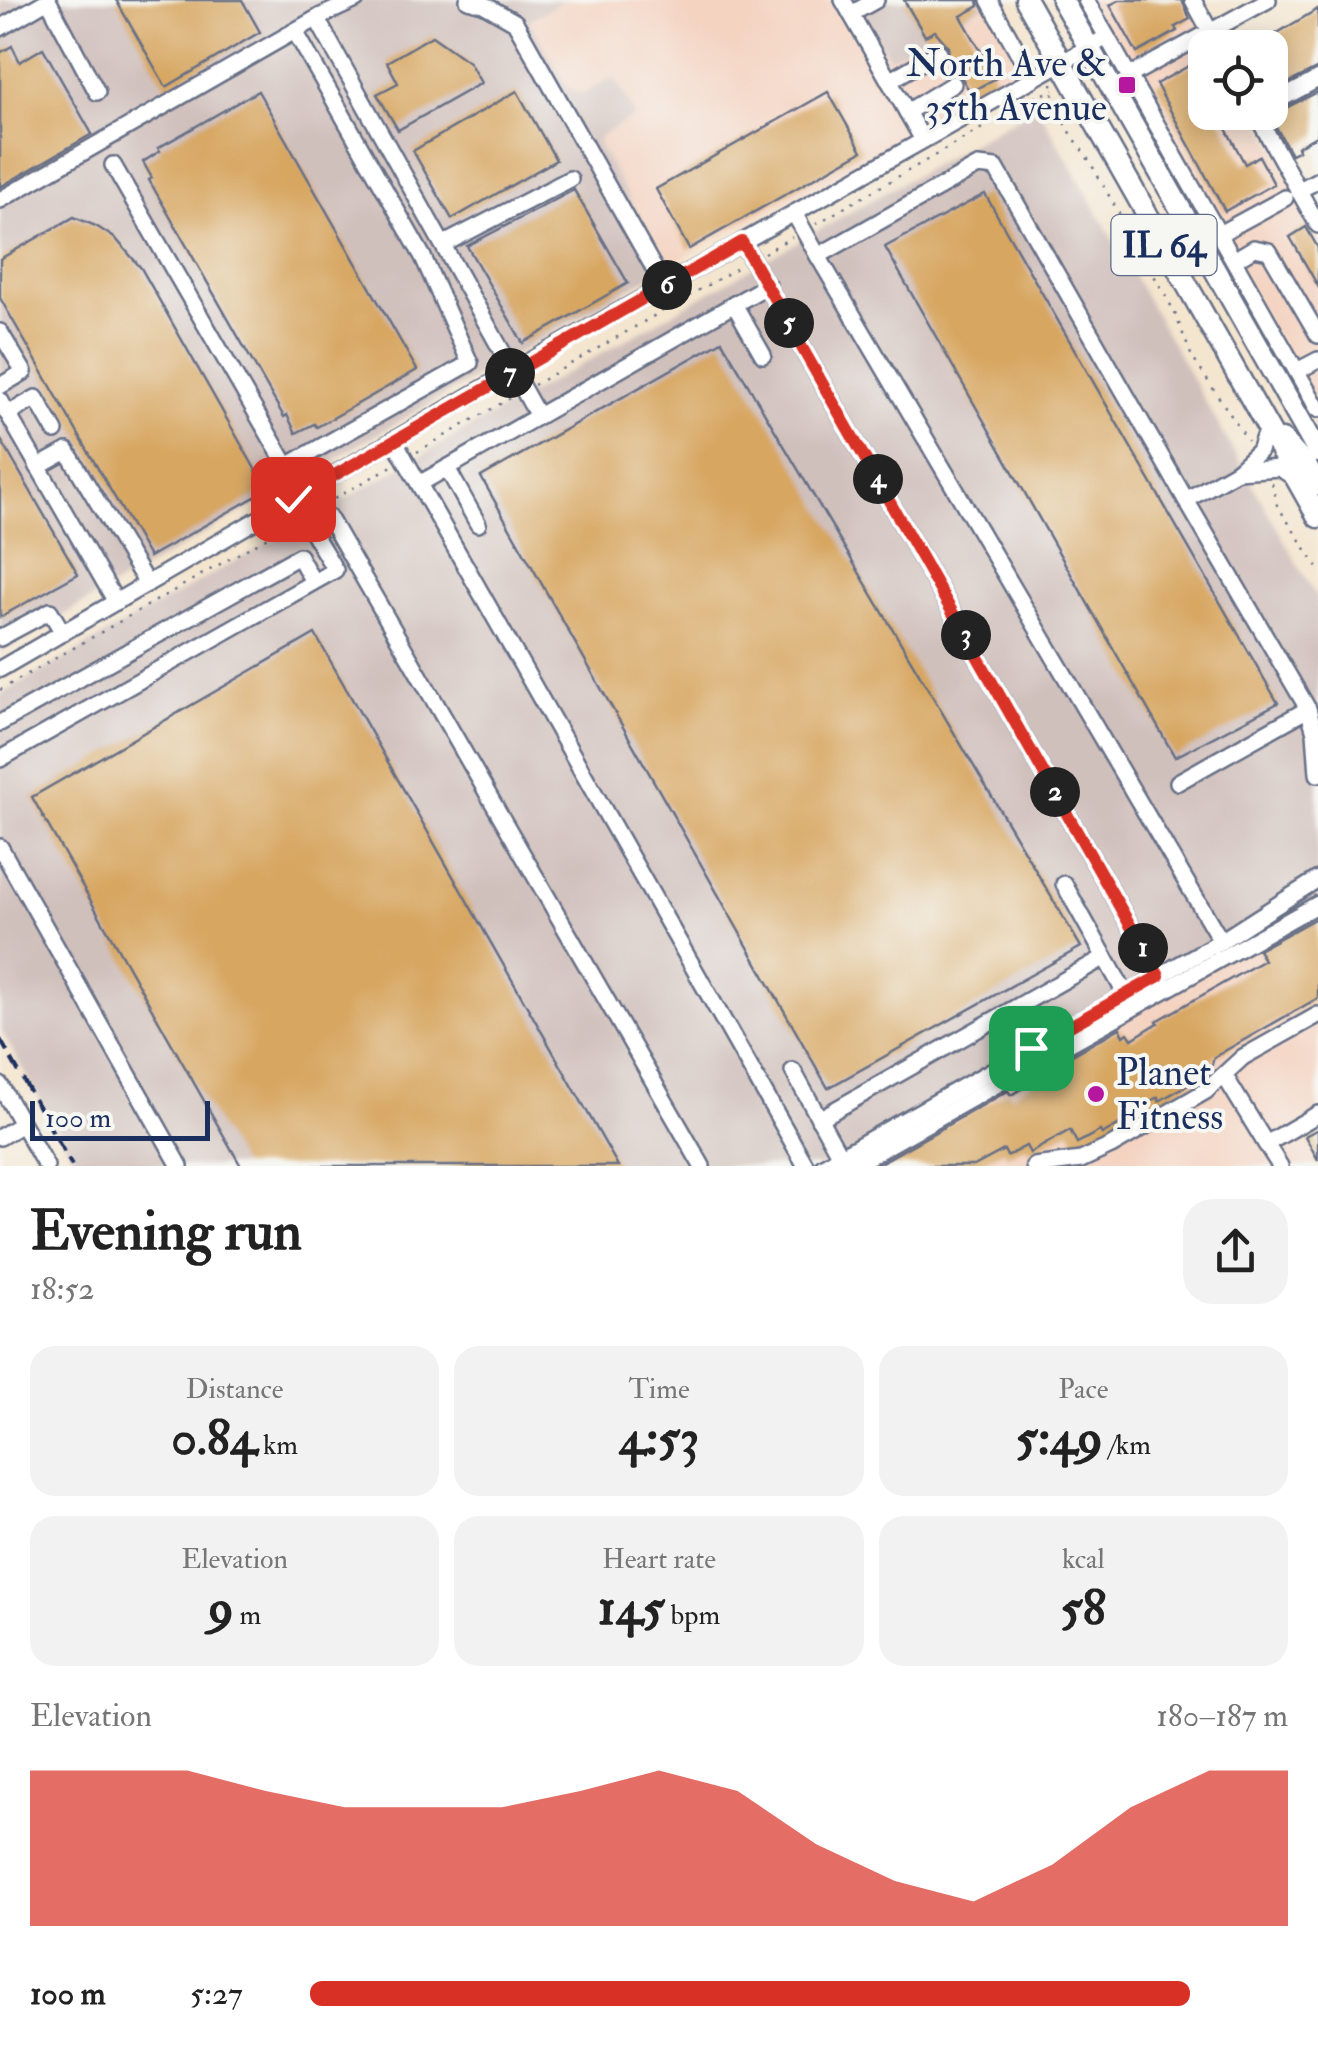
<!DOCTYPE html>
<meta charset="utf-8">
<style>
:root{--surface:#fff;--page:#f2f2f2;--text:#222;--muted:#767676;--accent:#d93025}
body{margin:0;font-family:"IM FELL Double Pica",serif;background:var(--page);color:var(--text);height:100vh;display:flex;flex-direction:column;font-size:38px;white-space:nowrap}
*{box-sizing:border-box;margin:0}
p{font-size:32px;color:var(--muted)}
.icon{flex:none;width:55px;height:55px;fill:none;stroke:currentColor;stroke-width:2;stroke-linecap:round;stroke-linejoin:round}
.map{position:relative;height:1166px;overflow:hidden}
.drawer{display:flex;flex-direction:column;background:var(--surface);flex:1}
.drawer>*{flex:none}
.tools{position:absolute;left:1188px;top:30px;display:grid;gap:20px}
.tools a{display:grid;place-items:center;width:100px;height:100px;border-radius:20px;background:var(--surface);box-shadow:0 5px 25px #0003;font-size:50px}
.scale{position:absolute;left:30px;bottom:25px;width:180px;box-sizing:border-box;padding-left:10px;border:5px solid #1b2f5e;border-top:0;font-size:28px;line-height:35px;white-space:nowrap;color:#1b2f5e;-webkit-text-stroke:8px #f6f6f2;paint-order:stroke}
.pin{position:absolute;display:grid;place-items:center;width:85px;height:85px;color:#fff;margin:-42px;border-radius:20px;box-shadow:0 5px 15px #0006}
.km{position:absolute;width:50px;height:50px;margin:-25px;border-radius:50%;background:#222;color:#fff;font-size:28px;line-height:50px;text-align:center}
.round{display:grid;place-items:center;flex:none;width:105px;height:105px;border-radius:30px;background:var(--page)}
.summary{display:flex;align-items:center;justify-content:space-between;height:170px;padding:0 30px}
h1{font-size:55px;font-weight:700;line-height:75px}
.metrics{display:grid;grid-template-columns:repeat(3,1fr);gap:15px;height:170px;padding:10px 30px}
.metrics div{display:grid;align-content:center;border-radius:25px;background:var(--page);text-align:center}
.metrics b{font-size:50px;font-weight:700}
.metrics small{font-size:28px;font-weight:400}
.metrics p{font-size:28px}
.chart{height:280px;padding:20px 30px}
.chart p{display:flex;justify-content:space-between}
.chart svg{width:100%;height:180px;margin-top:10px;fill:var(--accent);opacity:.7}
ul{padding:0 30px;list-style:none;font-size:32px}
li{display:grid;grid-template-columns:160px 120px 1fr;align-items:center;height:75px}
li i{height:25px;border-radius:12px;background:var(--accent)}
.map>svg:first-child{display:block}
</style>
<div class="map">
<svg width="1318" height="1166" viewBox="0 0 1318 1166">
<rect width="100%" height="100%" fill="#f6f6f2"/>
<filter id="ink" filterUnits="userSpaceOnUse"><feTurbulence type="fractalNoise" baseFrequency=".01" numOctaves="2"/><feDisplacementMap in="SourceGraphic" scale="20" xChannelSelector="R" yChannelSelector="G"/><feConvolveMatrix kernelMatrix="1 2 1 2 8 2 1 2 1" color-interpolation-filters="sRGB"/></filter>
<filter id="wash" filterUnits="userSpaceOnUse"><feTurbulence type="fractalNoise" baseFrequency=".0048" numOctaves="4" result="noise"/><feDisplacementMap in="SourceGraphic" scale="40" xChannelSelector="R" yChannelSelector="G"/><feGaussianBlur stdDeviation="2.25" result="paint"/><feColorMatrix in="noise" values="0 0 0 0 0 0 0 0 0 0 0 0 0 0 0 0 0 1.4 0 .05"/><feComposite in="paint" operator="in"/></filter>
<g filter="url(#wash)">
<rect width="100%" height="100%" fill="#f4e5cf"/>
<g fill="#f4d3c1">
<path d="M564,0H855L889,58L987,4L1023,72L668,266L598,143L614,78L583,94L569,89L529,19Z"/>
<path d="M1087,0H1193L1219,47L1205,48V112L1255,113L1318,225V409Z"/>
<path d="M1318,897V1166H848Z"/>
</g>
<g fill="#d0c0bc">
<path d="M0,0H564L529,20L569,89L583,94L614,77L635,116L601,136L598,144L668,266L0,652Z"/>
<path d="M855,0H984L987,4L889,58Z"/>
<path d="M1037,106L1318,600V897L845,1166H78L0,1029V695Z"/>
</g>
<g id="blocks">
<g fill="#d7a661">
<path d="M116,0H242L260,32L166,87Z"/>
<path d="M904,0H978L979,6L961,16L996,78L970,92L949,56L948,46L935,31L925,36Z"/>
<path d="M1120,0H1182L1190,19L1175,27L1177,31L1137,53L1110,5Z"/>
<path d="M1318,9V68L1270,92V48H1252Z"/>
<path d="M432,36L469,62L481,83L398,130L377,94L398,83L387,62Z"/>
<path d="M12,46L20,62L43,48L92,134L0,187V53Z"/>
<path d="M1205,57V112H1217L1245,164L1259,156L1274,184L1225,211L1156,84Z"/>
<path d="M258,91L417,370L317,427L314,424L296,433L287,415L284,417L149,180L152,178L143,162L160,151L158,148Z"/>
<path d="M517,91L556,160L452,219L413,151Z"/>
<path d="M828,92L862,151L689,249L656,189Z"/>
<path d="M1318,92V135L1297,147L1299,150L1291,154L1270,116Z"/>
<path d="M574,190L628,283L523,343L467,246Z"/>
<path d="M985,194L1278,703L1175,757L885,247Z"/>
<path d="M74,217L96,226L116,239L141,268L267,490L149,557L0,298V259Z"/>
<path d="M1306,227L1318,248V286L1290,237Z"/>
<path d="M722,341L1081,947L828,1088L481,477Z"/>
<path d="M0,438L78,574L0,617Z"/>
<path d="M315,634L618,1166H241L32,797Z"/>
<path d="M1318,917V998L1214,1057L1210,1072L1159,1101L1158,1097L1137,1108V1114L1102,1134L1100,1131L1077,1143L1070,1130L1030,1153L1026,1146L1007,1156L1004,1150L974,1166H875L1008,1091L1011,1095L1042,1077L1039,1074L1120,1028L1124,1036L1128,1033L1132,1039L1158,1023L1157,1021L1264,960L1258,950Z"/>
<path d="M1318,1129V1160L1305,1136Z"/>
</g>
</g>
</g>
<g filter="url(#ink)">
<use href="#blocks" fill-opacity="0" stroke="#676f86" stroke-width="2.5"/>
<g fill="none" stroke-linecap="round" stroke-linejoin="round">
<g stroke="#676f86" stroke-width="20">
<g id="minor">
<path d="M48,0L97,92"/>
<path d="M468,0L483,4L515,22L664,286"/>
<path d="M843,0L923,140"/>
<path d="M989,0L1033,79"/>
<path d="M1086,0L1318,409"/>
<path d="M1193,0L1219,48"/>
<path d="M851,14L876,0"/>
<path d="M317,19L538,416"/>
<path d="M0,28L48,0"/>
<path d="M1129,76L1268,0"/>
<path d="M889,81L939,52"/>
<path d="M1270,105L1318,79"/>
<path d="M907,112L953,84"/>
<path d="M1255,112L1318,225"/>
<path d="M113,165L287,466L470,363L423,257L296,33"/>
<path d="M1298,191L1318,180"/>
<path d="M0,200L321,16L356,0"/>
<path d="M794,213L818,256L978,166L996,168L1186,500L1237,471"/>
<path d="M1219,234L1285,198"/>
<path d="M742,242L1159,976"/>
<path d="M444,244L570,179"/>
<path d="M818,256L1221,941"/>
<path d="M1234,260L1254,248L1269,251L1318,335"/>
<path d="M734,304L763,355"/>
<path d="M0,332L24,372L0,386"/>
<path d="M1297,371L1318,360"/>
<path d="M0,400L116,602"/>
<path d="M8,414L36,398L55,431"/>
<path d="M1267,428L1259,451L1237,471L1280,468L1296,479"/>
<path d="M394,440L806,1166"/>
<path d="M38,467L67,451L147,584"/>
<path d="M447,468L478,524"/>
<path d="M419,484L768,285"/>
<path d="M311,529L329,518L702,1166"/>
<path d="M0,638L50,611L63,633"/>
<path d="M0,669L515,370L1107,37"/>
<path d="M1308,709L1315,732L1318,774"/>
<path d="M0,723L299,556L313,582"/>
<path d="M0,759L335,570L293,499"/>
<path d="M1178,782L1308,709L1186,500"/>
<path d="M0,847L180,1166"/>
<path d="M1064,884L1126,995"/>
<path d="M793,1071L840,1156"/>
<path d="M1224,1075L1266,1144L1318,1114"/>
<path d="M0,1085L46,1166"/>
<path d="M819,1119L1105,957"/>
<path d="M0,1137L22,1124"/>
<path d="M1266,1144L1280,1166"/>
<path d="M823,1166L1221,941L1318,879"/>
<path d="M852,1166L1318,904"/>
<path d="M1034,1166L1081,1160L1111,1146L1206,1091L1243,1057L1318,1015"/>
</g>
</g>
<g stroke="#676f86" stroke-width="25">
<g id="major">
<path d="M1026,0L1318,517"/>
<path d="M1062,0L1318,452"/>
<path d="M1282,440L1306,466L1318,485"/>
</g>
</g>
<g stroke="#676f86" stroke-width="2.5" stroke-dasharray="2.5 8" stroke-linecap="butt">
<path d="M1052,83L1054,101L1065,124L1090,162L1174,311L1192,357L1248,441"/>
<path d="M816,224L1036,97L1054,90"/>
<path d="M764,253L792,237"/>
<path d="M534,385L739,267"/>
<path d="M417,452L514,396"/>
<path d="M1272,483L1277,505L1318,568"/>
<path d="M325,504L392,466"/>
<path d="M0,690L292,523"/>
</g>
<use href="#minor" stroke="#fff" stroke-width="15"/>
<use href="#major" stroke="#fff" stroke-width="20"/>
<path stroke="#1b2f5e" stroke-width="4" stroke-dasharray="15 8" stroke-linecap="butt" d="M0,1039L72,1166"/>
</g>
</g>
<g fill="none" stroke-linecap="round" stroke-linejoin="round" filter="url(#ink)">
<g stroke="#fff" stroke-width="20">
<path id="route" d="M293,499L742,242L1159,976L1031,1048"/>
</g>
<use href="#route" stroke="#d93025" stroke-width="12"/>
</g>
<g fill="#b5179e" stroke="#f6f6f2" stroke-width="4">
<rect x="1117" y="75" width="20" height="20" rx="5"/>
<circle cx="1096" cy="1094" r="10"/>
</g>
<g text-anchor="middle" stroke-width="8" stroke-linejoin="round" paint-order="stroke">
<rect fill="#f6f6f2" stroke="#5d6b8a" stroke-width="2.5" x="1111.5" y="215" width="105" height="60" rx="8"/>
<g font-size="35" font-weight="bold" fill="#1b2f5e">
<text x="1164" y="257">IL 64</text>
</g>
<g font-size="38" fill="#1b2f5e" stroke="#f6f6f2" text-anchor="end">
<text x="1107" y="76">North Ave &amp;<tspan x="1107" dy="44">35th Avenue</tspan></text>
<text x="1116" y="1085" text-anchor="start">Planet<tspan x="1116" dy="44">Fitness</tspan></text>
</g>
</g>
</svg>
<div class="tools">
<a><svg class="icon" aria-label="locate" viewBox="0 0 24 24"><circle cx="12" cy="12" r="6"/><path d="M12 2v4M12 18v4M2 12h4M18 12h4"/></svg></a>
</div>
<div class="scale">100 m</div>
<div class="pin" style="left:1031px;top:1048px;background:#1e9e55"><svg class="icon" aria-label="arrive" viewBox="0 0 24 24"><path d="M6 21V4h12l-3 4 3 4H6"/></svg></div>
<div class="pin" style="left:293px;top:499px;background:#d93025"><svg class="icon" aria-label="check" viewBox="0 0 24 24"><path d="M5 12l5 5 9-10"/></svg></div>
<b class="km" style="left:1143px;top:948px">1</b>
<b class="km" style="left:1055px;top:792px">2</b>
<b class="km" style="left:966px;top:635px">3</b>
<b class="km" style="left:878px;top:479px">4</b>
<b class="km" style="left:789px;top:323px">5</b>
<b class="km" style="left:667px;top:285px">6</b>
<b class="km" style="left:510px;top:373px">7</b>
</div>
<section class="drawer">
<div class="summary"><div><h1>Evening run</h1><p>18:52</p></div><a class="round"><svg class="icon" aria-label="share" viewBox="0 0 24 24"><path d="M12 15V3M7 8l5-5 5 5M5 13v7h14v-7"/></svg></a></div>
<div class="metrics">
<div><p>Distance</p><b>0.84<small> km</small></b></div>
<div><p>Time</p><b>4:53</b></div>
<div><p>Pace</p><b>5:49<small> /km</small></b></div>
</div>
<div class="metrics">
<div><p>Elevation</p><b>9<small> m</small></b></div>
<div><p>Heart rate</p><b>145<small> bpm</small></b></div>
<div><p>kcal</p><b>58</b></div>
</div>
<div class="chart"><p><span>Elevation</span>180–187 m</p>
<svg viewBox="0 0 160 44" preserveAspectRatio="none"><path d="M0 44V6L10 6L20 6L30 11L40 15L50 15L60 15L70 11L80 6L90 11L100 24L110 33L120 38L130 29L140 15L150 6L160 6V44z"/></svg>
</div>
<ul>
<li><b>100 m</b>5:27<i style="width:90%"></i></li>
</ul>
</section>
